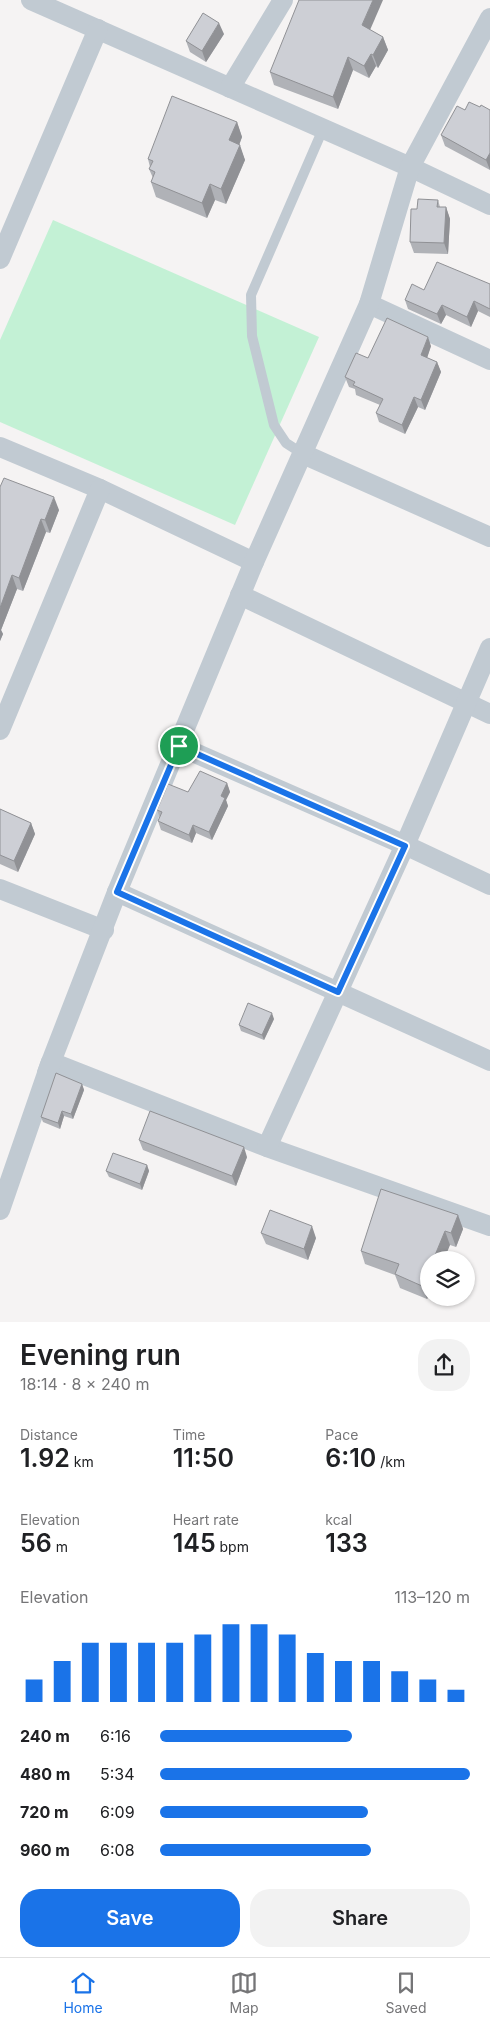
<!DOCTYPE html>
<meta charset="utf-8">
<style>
:root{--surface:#fff;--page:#f2f2f2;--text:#202124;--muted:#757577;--line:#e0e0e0;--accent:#1a73e8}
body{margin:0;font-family:Inter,sans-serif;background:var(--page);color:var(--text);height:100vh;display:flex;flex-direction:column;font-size:19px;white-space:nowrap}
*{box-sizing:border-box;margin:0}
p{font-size:16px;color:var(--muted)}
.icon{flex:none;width:28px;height:28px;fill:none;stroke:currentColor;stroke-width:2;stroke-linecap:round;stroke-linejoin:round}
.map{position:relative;height:1322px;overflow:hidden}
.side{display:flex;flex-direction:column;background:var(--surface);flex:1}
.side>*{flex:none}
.buttons{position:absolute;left:420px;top:1251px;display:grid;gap:10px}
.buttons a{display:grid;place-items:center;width:55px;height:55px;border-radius:50%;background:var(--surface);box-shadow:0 1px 4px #0004;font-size:25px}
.pin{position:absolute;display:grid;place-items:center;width:42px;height:42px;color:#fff;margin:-21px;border:2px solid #fff;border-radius:50%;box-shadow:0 1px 5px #0007}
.round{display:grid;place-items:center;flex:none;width:52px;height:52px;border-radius:20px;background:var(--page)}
.summary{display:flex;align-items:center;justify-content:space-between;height:85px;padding:0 20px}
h1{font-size:28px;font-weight:600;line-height:38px}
.figures{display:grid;grid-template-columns:repeat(3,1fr);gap:8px;height:85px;padding:5px 20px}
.figures div{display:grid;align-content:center}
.figures b{font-size:25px;font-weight:600}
.figures small{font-size:14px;font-weight:400}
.figures p{font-size:14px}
.chart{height:140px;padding:10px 20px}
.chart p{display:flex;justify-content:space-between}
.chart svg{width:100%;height:90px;margin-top:5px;stroke:var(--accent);stroke-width:6}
.primary-button{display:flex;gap:10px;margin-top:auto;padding:10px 20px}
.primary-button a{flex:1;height:58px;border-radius:20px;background:var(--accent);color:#fff;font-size:20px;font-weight:600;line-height:58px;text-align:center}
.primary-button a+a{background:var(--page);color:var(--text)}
ul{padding:0 20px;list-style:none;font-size:16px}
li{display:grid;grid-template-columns:80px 60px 1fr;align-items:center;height:38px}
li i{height:12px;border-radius:6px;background:var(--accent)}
.tabs{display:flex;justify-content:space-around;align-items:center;height:70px;border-top:1px solid var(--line);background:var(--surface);font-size:14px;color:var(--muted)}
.tabs a{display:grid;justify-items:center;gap:2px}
.tabs .on{color:var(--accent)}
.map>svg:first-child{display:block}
</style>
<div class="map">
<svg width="490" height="1322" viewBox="0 0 490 1322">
<rect width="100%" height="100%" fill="#f5f3f3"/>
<path fill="#c3f1d5" d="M53,220L319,337L235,525L0,422V340Z"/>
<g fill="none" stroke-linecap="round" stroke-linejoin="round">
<path stroke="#c1cad2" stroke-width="10" d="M303,454L286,443L274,425L252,336L251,295L323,129"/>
<g stroke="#c1cad2" stroke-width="20">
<path d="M31,0L410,167L490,205"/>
<path d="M230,88L283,0"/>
<path d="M0,259L98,29"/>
<path d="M369,304L490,360"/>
<path d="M0,447L100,489L254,562"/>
<path d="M303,454L490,537"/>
<path d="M240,595L490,714"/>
<path d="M0,730L100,489"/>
<path d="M179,746L405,845L490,885"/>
<path d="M0,889L104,930"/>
<path d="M117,892L490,1061"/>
<path d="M47,1073L51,1062L267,1147L490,1226"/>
<path d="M267,1147L405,845L490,648"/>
<path d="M0,1210L51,1062L117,892L254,562L369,304L410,167L490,18"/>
</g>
</g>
<g fill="#b0b2b7">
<path d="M370,30L383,37L388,50L378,68L376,66L369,78L353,70L338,109L274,85L270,72Z"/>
<path d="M224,34L206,62L190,52L186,41Z"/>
<path d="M480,107L490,110V170L445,146L441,135L465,110Z"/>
<path d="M237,122L242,137L239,145L245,160L226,204L215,200L207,218L156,197L151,182L153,178L149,169L150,167L148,159Z"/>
<path d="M438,200L440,207H446L450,219L448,254L414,253L410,242L417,209Z"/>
<path d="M490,284V317L478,311L471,327L446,315L441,324L408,309L405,300Z"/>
<path d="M431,346L427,358L437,362L441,372L425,410L418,407L405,434L379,422L376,413L380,405L356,395L355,389L349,387L345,377L368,358Z"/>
<path d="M0,487L59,510L50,533L46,532L23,591L17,589L1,630L3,634L0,641Z"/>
<path d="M227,783L230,792L226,800L228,806L212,840L196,833L192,843L161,830L158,821L160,818L157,810L188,792Z"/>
<path d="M0,809L31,823L35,834L18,872L0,864Z"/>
<path d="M274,1019L264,1040L241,1031L239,1025Z"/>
<path d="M82,1084L84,1090L73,1119L64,1116L60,1129L43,1122L41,1117Z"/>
<path d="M139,1140L247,1157L236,1186L143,1150Z"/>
<path d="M147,1165L149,1171L142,1190L109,1177L106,1171Z"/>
<path d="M458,1215L463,1229L456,1247L450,1245L429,1260V1296L427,1299L400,1288L395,1275L365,1264L361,1251Z"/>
<path d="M261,1233L316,1238L308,1260L266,1244Z"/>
</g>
<g fill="#909195">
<path d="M373,0H383L367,37L362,25Z"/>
<path d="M219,23L224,34L206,62L202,51Z"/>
<path d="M383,37L388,50L378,68L373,55Z"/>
<path d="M371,54L376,66L369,78L364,66Z"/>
<path d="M348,57L353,70L338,109L333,97Z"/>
<path d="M237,122L242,137L235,156L229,140Z"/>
<path d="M240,145L245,160L226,204L221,189Z"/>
<path d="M490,153V170L486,160Z"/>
<path d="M210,184L215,200L207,218L202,203Z"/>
<path d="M446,207L450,219L448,254L444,243Z"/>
<path d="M474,301L478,311L471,327L467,317Z"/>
<path d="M442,305L446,315L441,324L437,314Z"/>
<path d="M428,337L431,346L425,364L421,355Z"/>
<path d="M437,362L441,372L425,410L421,400Z"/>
<path d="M414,397L418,407L405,434L402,425Z"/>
<path d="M54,497L59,510L50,533L45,520Z"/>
<path d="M41,519L46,532L23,591L19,578Z"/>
<path d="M12,575L17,589L1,630L3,634L0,641V608Z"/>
<path d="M227,783L230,792L226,800L228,806L212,840L209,832L221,796Z"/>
<path d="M31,823L35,834L18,872L14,861Z"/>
<path d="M193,825L196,833L192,843L189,835Z"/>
<path d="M272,1013L274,1019L264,1040L262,1035Z"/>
<path d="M82,1084L84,1090L73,1119L71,1114Z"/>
<path d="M62,1111L64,1116L60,1129L58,1123Z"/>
<path d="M244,1147L247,1157L236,1186L232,1176Z"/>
<path d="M147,1165L149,1171L142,1190L140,1184Z"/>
<path d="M458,1215L463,1229L456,1247L451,1233Z"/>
<path d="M312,1226L316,1238L308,1260L304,1249Z"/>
<path d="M445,1231L450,1245L444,1260H433Z"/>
<path d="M429,1271V1296L427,1299L422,1286Z"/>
</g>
<g fill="#cdcfd5" stroke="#909195">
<path d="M299,0H373L362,25L383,37L373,55L371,54L364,66L348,57L333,97L270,72Z"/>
<path d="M203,13L219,23L202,51L186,41Z"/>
<path d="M172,96L237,122L229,140L240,145L221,189L210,184L202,203L151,182L155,172L149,169L153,161L148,159Z"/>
<path d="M469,102L480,107L481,105L490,110V153L486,160L441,135L457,106L465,110Z"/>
<path d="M418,199L438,200L437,207H446L444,243L410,242L411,209H417Z"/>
<path d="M437,262L490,284V309L474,301L467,317L442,305L437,314L405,300L412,284L424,290Z"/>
<path d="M387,318L428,337L421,355L437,362L421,400L414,397L402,425L376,413L383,399L353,385L355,382L345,377L356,353L368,358Z"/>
<path d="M4,478L54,497L45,520L41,519L19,578L12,575L0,608V487Z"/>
<path d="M200,771L227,783L221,796L225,798L209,832L193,825L189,835L158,821L162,812L157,810L168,784L188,792Z"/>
<path d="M0,809L31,823L14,861L0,855Z"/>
<path d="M248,1003L272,1013L262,1035L239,1025Z"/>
<path d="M56,1073L82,1084L71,1114L62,1111L58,1123L41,1117Z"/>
<path d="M150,1111L244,1147L232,1176L139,1140Z"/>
<path d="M113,1153L147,1165L140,1184L106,1171Z"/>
<path d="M381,1189L458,1215L451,1233L445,1231L433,1260H429V1271L422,1286L395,1274L399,1264L361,1251Z"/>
<path d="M270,1210L312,1226L304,1249L261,1233Z"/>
</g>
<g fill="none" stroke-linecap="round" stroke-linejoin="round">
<g stroke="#fff" stroke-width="10">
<path id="route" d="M179,746L405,846L338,992L117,892Z"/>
</g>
<use href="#route" stroke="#1a73e8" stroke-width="6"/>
</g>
</svg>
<div class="buttons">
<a><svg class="icon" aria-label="layers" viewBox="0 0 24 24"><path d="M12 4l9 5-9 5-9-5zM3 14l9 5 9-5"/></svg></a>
</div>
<div class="pin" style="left:179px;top:746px;background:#1e9e55"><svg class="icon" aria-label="arrive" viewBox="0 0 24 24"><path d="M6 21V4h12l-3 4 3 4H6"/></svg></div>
</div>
<section class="side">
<div class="summary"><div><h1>Evening run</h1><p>18:14 · 8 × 240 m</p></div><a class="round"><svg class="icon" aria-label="share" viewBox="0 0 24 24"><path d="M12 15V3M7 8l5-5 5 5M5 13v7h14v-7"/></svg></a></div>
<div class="figures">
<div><p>Distance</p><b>1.92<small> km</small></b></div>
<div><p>Time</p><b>11:50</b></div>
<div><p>Pace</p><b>6:10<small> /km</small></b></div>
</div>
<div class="figures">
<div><p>Elevation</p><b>56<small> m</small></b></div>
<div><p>Heart rate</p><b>145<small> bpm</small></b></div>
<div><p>kcal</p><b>133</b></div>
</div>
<div class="chart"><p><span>Elevation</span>113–120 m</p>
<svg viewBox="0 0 160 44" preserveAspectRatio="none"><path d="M5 44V33M15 44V24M25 44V15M35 44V15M45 44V15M55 44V15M65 44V11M75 44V6M85 44V6M95 44V11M105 44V20M115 44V24M125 44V24M135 44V29M145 44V33M155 44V38"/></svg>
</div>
<ul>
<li><b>240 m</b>6:16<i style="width:62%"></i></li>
<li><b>480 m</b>5:34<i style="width:100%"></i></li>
<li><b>720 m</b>6:09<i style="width:67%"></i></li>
<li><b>960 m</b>6:08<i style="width:68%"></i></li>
</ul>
<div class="primary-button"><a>Save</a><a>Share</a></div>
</section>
<nav class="tabs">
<a class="on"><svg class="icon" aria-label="home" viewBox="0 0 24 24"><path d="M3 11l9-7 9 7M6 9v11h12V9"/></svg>Home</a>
<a><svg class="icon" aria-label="map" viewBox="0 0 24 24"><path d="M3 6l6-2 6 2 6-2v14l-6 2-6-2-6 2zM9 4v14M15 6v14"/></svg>Map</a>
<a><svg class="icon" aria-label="saved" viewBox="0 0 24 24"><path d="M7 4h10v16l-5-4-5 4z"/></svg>Saved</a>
</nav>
